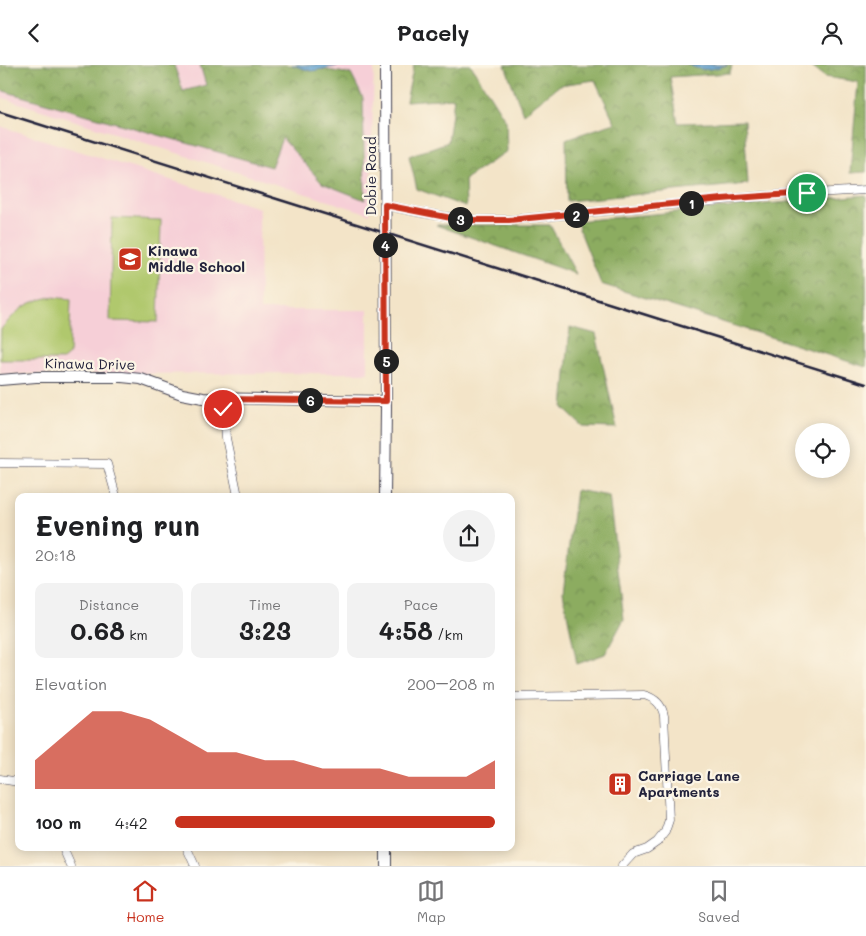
<!DOCTYPE html>
<meta charset="utf-8">
<style>
:root{--surface:#fff;--page:#f2f2f2;--text:#202124;--muted:#757577;--line:#e0e0e0;--accent:#c8321e}
body{margin:0;font-family:Mali,sans-serif;background:var(--page);color:var(--text);height:100vh;display:flex;flex-direction:column;font-size:19px;white-space:nowrap}
*{box-sizing:border-box;margin:0}
p{font-size:16px;color:var(--muted)}
.icon{flex:none;width:28px;height:28px;fill:none;stroke:currentColor;stroke-width:2;stroke-linecap:round;stroke-linejoin:round}
.map{position:relative;flex:1;overflow:hidden}
.side{position:absolute;left:15px;top:428px;width:500px;height:358px;display:flex;flex-direction:column;background:var(--surface);border-radius:10px;box-shadow:0 2px 12px #0003}
.side>*{flex:none}
.tools{position:absolute;left:795px;top:358px;display:grid;gap:10px}
.tools a{display:grid;place-items:center;width:55px;height:55px;border-radius:50%;background:var(--surface);box-shadow:0 2px 12px #0003;font-size:25px}
.pin{position:absolute;display:grid;place-items:center;width:42px;height:42px;color:#fff;margin:-21px;border:2px solid #fff;border-radius:50%;box-shadow:0 1px 5px #0007}
.km{position:absolute;width:25px;height:25px;margin:-12px;border-radius:50%;background:#222;color:#fff;font-size:14px;line-height:25px;text-align:center}
.round{display:grid;place-items:center;flex:none;width:52px;height:52px;border-radius:26px;background:var(--page)}
.overview{display:flex;align-items:center;justify-content:space-between;height:85px;padding:0 20px}
h1{font-size:28px;font-weight:700;line-height:38px}
.stats{display:grid;grid-template-columns:repeat(3,1fr);gap:8px;height:85px;padding:5px 20px}
.stats div{display:grid;align-content:center;border-radius:10px;background:var(--page);text-align:center}
.stats b{font-size:25px;font-weight:700}
.stats small{font-size:14px;font-weight:400}
.stats p{font-size:14px}
.chart{height:140px;padding:10px 20px}
.chart p{display:flex;justify-content:space-between}
.chart svg{width:100%;height:90px;margin-top:5px;fill:var(--accent);opacity:.7}
ul{padding:0 20px;list-style:none;font-size:16px}
li{display:grid;grid-template-columns:80px 60px 1fr;align-items:center;height:38px}
li i{height:12px;border-radius:6px;background:var(--accent)}
header{display:flex;justify-content:space-between;align-items:center;height:65px;padding:0 20px;background:var(--surface);font-size:22px;font-weight:700}
.tabs{display:flex;justify-content:space-around;align-items:center;height:70px;border-top:1px solid var(--line);background:var(--surface);font-size:14px;color:var(--muted)}
.tabs a{display:grid;justify-items:center;gap:2px}
.tabs .current{color:var(--accent)}
.map>svg:first-child{display:block}
</style>
<header><svg class="icon" aria-label="back" viewBox="0 0 24 24"><path d="M15 5l-7 7 7 7"/></svg>Pacely<svg class="icon" aria-label="person" viewBox="0 0 24 24"><circle cx="12" cy="8" r="4"/><path d="M4 21q1-7 8-7t8 7"/></svg></header>
<div class="map">
<svg width="866" height="801" viewBox="0 0 866 801">
<defs>
<pattern id="forest-crowns" width="20" height="18" patternUnits="userSpaceOnUse" patternTransform="scale(1.25)"><rect width="20" height="18" fill="#8cac60"/><path d="M2 6a3 3 0 1 1 6 0M12 15a3 3 0 1 1 6 0" fill="none" stroke="#728c50"/></pattern>
<pattern id="water-ripples" width="26" height="14" patternUnits="userSpaceOnUse" patternTransform="scale(1.25)"><rect width="26" height="14" fill="#5fa3d4"/><path d="M2 4q2-2 4 0t4 0M15 11q2-2 4 0t4 0" fill="none" stroke="#4e84ad"/></pattern>
</defs>
<rect width="100%" height="100%" fill="#fcf5e5"/>
<filter id="ink" filterUnits="userSpaceOnUse"><feTurbulence type="fractalNoise" baseFrequency=".02" numOctaves="2"/><feDisplacementMap in="SourceGraphic" scale="10" xChannelSelector="R" yChannelSelector="G"/><feConvolveMatrix kernelMatrix="1 2 1 2 8 2 1 2 1" color-interpolation-filters="sRGB"/></filter>
<filter id="wash" filterUnits="userSpaceOnUse"><feTurbulence type="fractalNoise" baseFrequency=".0096" numOctaves="4" result="noise"/><feDisplacementMap in="SourceGraphic" scale="20" xChannelSelector="R" yChannelSelector="G"/><feGaussianBlur stdDeviation="1.12" result="paint"/><feColorMatrix in="noise" values="0 0 0 0 0 0 0 0 0 0 0 0 0 0 0 0 0 1.4 0 .05"/><feComposite in="paint" operator="in"/></filter>
<g filter="url(#wash)">
<rect width="100%" height="100%" fill="#f3e4c8"/>
<g fill="#f6cfd7">
<path d="M0,0H374L370,149L0,32Z"/>
<path d="M0,61L259,143L260,245H368V308L0,309Z"/>
</g>
<g fill="url(#forest-crowns)" stroke="#57674e">
<path d="M0,0H174L183,26L206,20L200,0H299L351,9L363,33L365,135L322,118L282,73L271,102L0,25Z"/>
<path d="M414,0H471L506,56L507,86L465,114L466,142L417,124L409,91L448,77L454,33L406,36Z"/>
<path d="M505,0H732L730,8L670,12L678,58L744,56L748,119L567,136L566,74L615,58L595,15L560,20L523,49Z"/>
<path d="M809,0H866V107L850,108L858,17L825,12Z"/>
<path d="M866,130V302L601,219L576,156Z"/>
<path d="M436,160H550L576,209Z"/>
<path d="M570,262L596,269L617,363L583,362L563,343Z"/>
<path d="M576,425L609,431L624,554L605,589L577,599L563,527Z"/>
</g>
<g fill="#b0c86d" stroke="#697554">
<path d="M112,153L161,155L158,257L110,256Z"/>
<path d="M52,232L71,234L69,290L63,295H0L1,264C19,244 25,237 52,232Z"/>
</g>
<g fill="url(#water-ripples)" stroke="#406288">
<path d="M292,0H343L312,6Z"/>
<path d="M689,0H727C713,4 702,7 689,0Z"/>
</g>
</g>
<g filter="url(#ink)">
<g fill="none" stroke-linecap="round" stroke-linejoin="round">
<g stroke="#413f50" stroke-width="9">
<g id="minor">
<path d="M385,140C428,150 465,156 509,155L763,131L866,125"/>
<path d="M223,334L226,373L238,431"/>
<path d="M0,398L107,399L116,431"/>
<path d="M511,632L644,630C655,633 662,639 664,651L669,755L665,767L657,777L647,784L633,789L622,801"/>
<path d="M0,714L19,717"/>
<path d="M62,781L71,801"/>
<path d="M186,781L195,801"/>
</g>
</g>
<g stroke="#413f50" stroke-width="12">
<g id="tertiary">
<path d="M0,315L36,312H122L141,314L182,329L203,333L386,336"/>
<path d="M385,431L386,344L385,0"/>
<path d="M386,801V781"/>
</g>
</g>
<use href="#minor" stroke="#fff" stroke-width="8"/>
<use href="#tertiary" stroke="#fff" stroke-width="10"/>
<path stroke="#22223b" stroke-width="2.5" d="M0,47L866,319"/>
</g>
</g>
<g fill="none" stroke-linecap="round" stroke-linejoin="round" filter="url(#ink)">
<g stroke="#fff" stroke-width="10">
<path id="route" d="M223,344V334L386,336L385,140L451,153L468,155H509L722,134L807,128"/>
</g>
<use href="#route" stroke="#c8321e" stroke-width="6"/>
</g>
<defs>
<g id="school-square" transform="scale(1.25)"><rect x="-9" y="-9" width="18" height="18" rx="4" fill="#c8321e" stroke="#fcf5e5"/><path d="M0-5L7-2L0 1L-7-2ZM-4 1L0 2.5L4 1V4Q0 6-4 4Z" fill="#fff"/></g>
<g id="building-square" transform="scale(1.25)"><rect x="-9" y="-9" width="18" height="18" rx="4" fill="#c8321e" stroke="#fcf5e5"/><path d="M-4-6H4V6H1V3H-1V6H-4ZM-2.5-4.3h1.7v1.8h-1.7ZM.8-4.3h1.7v1.8H.8ZM-2.5-1h1.7V.8h-1.7ZM.8-1h1.7V.8H.8Z" fill="#fff"/></g>
</defs>
<g fill-rule="evenodd">
<use href="#school-square" x="130" y="194"/>
<use href="#building-square" x="620" y="719"/>
</g>
<g text-anchor="middle" stroke-width="4.5" stroke-linejoin="round" paint-order="stroke">
<g font-size="14" fill="#22223b" stroke="#fcf5e5">
<text transform="translate(371 111) rotate(-90)" y="5">Dobie Road</text>
<text transform="translate(90 299) rotate(1)" y="5">Kinawa Drive</text>
</g>
<g font-size="14" font-weight="bold" fill="#22223b" stroke="#fcf5e5" text-anchor="start">
<text x="148" y="191">Kinawa<tspan x="148" dy="16">Middle School</tspan></text>
<text x="638" y="716">Carriage Lane<tspan x="638" dy="16">Apartments</tspan></text>
</g>
</g>
</svg>
<div class="tools">
<a><svg class="icon" aria-label="locate" viewBox="0 0 24 24"><circle cx="12" cy="12" r="6"/><path d="M12 2v4M12 18v4M2 12h4M18 12h4"/></svg></a>
</div>
<div class="pin" style="left:807px;top:128px;background:#1e9e55"><svg class="icon" aria-label="arrive" viewBox="0 0 24 24"><path d="M6 21V4h12l-3 4 3 4H6"/></svg></div>
<div class="pin" style="left:223px;top:344px;background:#d93025"><svg class="icon" aria-label="check" viewBox="0 0 24 24"><path d="M5 12l5 5 9-10"/></svg></div>
<b class="km" style="left:691px;top:138px">1</b>
<b class="km" style="left:576px;top:150px">2</b>
<b class="km" style="left:460px;top:154px">3</b>
<b class="km" style="left:385px;top:180px">4</b>
<b class="km" style="left:386px;top:296px">5</b>
<b class="km" style="left:310px;top:335px">6</b>
<section class="side">
<div class="overview"><div><h1>Evening run</h1><p>20:18</p></div><a class="round"><svg class="icon" aria-label="share" viewBox="0 0 24 24"><path d="M12 15V3M7 8l5-5 5 5M5 13v7h14v-7"/></svg></a></div>
<div class="stats">
<div><p>Distance</p><b>0.68<small> km</small></b></div>
<div><p>Time</p><b>3:23</b></div>
<div><p>Pace</p><b>4:58<small> /km</small></b></div>
</div>
<div class="chart"><p><span>Elevation</span>200–208 m</p>
<svg viewBox="0 0 160 44" preserveAspectRatio="none"><path d="M0 44V30L10 18L20 6L30 6L40 10L50 18L60 26L70 26L80 30L90 30L100 34L110 34L120 34L130 38L140 38L150 38L160 30V44z"/></svg>
</div>
<ul>
<li><b>100 m</b>4:42<i style="width:100%"></i></li>
</ul>
</section>
</div>
<nav class="tabs">
<a class="current"><svg class="icon" aria-label="home" viewBox="0 0 24 24"><path d="M3 11l9-7 9 7M6 9v11h12V9"/></svg>Home</a>
<a><svg class="icon" aria-label="map" viewBox="0 0 24 24"><path d="M3 6l6-2 6 2 6-2v14l-6 2-6-2-6 2zM9 4v14M15 6v14"/></svg>Map</a>
<a><svg class="icon" aria-label="saved" viewBox="0 0 24 24"><path d="M7 4h10v16l-5-4-5 4z"/></svg>Saved</a>
</nav>
